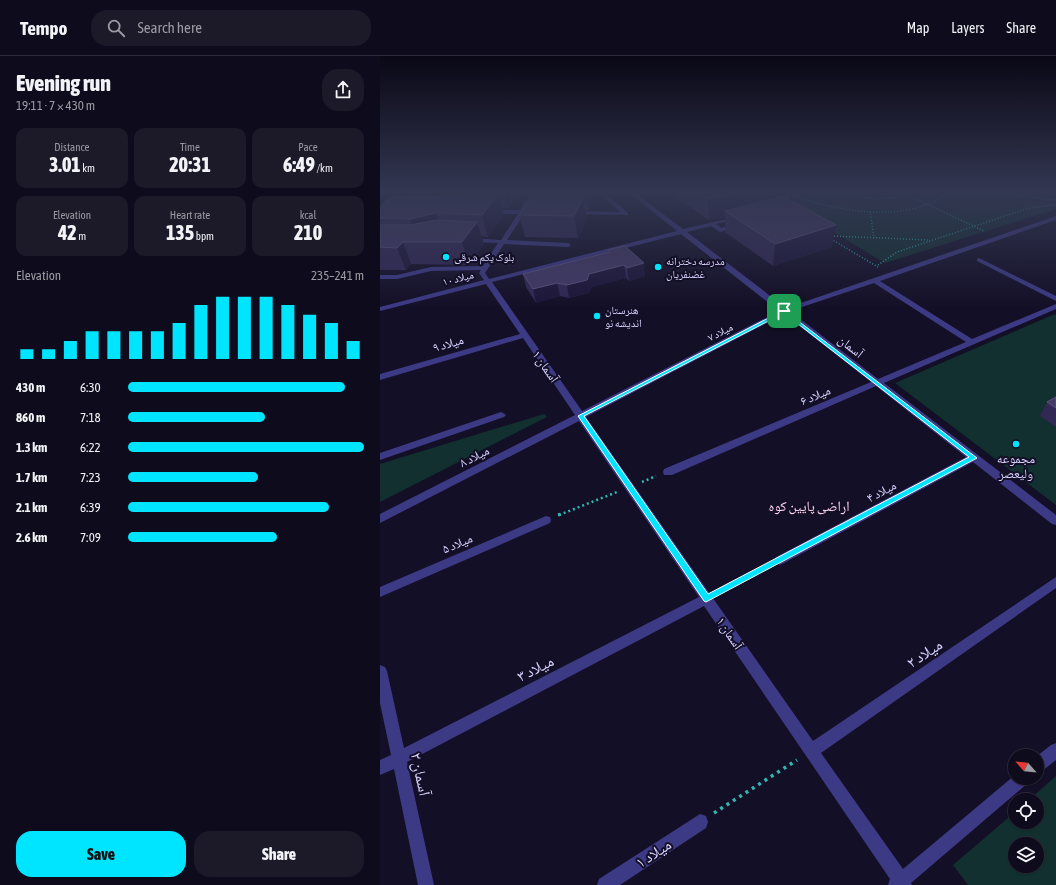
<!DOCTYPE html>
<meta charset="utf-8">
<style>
:root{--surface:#0e0b1c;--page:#1c1929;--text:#f1f3f6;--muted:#9b9ba3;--line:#2e2b3b;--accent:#00e5ff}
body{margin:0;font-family:"Asap Condensed","Noto Naskh Arabic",sans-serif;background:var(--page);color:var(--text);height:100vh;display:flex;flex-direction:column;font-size:15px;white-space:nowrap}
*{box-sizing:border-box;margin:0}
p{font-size:13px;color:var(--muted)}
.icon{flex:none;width:22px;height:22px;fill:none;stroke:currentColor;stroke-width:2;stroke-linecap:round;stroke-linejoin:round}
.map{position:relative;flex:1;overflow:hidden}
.panel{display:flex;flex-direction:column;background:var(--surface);width:380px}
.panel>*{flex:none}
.needle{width:26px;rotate:297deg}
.tools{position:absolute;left:628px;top:693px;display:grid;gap:8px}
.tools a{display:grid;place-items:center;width:36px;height:36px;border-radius:50%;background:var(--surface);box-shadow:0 1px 3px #0004,0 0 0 1px var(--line);font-size:20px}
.pin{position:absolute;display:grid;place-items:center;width:34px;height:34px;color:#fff;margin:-17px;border-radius:8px;box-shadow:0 2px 6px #0006}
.round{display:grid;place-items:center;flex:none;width:42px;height:42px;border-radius:16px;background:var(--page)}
.head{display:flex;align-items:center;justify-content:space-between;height:68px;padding:0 16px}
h1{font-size:22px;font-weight:800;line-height:30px}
.stats{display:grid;grid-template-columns:repeat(3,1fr);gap:6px;height:68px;padding:4px 16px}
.stats div{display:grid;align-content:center;border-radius:10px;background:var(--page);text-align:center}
.stats b{font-size:20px;font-weight:800}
.stats small{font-size:11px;font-weight:400}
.stats p{font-size:11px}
.chart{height:112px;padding:8px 16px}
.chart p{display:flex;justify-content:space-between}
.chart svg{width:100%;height:72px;margin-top:4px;stroke:var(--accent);stroke-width:6}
.primary-button{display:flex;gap:8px;margin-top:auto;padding:8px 16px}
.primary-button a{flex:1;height:46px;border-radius:16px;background:var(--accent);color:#111;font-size:16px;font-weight:800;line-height:46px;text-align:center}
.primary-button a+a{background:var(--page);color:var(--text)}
ul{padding:0 16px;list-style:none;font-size:13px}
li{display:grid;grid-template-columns:64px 48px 1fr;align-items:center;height:30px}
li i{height:10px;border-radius:5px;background:var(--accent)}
header{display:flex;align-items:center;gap:24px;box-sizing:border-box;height:56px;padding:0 20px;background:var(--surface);border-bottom:1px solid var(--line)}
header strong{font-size:19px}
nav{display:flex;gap:22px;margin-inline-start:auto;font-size:14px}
.search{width:280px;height:36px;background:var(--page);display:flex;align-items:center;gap:10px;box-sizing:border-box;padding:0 14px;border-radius:16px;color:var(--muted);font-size:15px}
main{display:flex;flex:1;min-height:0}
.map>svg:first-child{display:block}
</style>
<header>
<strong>Tempo</strong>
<div class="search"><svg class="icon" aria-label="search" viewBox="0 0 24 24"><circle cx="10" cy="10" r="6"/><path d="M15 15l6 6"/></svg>Search here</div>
<nav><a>Map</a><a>Layers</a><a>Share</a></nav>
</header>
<main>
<section class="panel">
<div class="head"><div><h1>Evening run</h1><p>19:11 · 7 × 430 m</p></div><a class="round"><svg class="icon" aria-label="share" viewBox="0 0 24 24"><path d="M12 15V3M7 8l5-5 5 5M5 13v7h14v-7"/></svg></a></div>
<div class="stats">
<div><p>Distance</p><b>3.01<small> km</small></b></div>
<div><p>Time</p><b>20:31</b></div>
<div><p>Pace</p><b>6:49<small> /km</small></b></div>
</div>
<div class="stats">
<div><p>Elevation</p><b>42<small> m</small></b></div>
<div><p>Heart rate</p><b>135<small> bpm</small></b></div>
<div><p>kcal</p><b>210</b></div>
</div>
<div class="chart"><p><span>Elevation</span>235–241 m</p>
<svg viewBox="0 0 160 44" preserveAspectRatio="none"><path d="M5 44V38M15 44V38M25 44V33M35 44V27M45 44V27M55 44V27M65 44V27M75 44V22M85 44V11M95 44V6M105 44V6M115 44V6M125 44V11M135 44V17M145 44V22M155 44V33"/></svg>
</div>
<ul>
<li><b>430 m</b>6:30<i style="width:92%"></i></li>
<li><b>860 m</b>7:18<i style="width:58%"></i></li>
<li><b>1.3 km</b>6:22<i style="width:100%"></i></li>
<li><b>1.7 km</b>7:23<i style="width:55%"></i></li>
<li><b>2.1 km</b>6:39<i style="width:85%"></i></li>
<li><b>2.6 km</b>7:09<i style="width:63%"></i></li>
</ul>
<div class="primary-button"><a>Save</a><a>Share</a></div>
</section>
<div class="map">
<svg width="676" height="829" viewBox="0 0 676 829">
<rect width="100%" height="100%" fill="#130f26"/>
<g fill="#12302f" fill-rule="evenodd">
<path d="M386,136H673L676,137V153L505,207Z"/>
<path d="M675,258L676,259V449L515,327Z"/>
<path d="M164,358L167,361L0,446V408Z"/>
<path d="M676,720V829H588L573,809L635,756V766H657V744H649ZM635,788H657V810H635Z"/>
</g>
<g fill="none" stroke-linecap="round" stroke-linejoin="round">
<g stroke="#2fb8b0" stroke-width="1.5" stroke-dasharray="1 2" stroke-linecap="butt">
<path d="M458,136C484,143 509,146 534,136"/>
<path d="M521,136L604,175"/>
<path d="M598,136L676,144"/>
<path d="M666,136L676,140"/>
<path d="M414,140C456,154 510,165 553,146C558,144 563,139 568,136"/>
<path d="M404,142L429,136"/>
<path d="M490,155L494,182"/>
<path d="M451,180L550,184"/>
<path d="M451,183L498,211"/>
<path d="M498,209L517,196L649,152L676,149"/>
</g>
<g stroke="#2fb8b0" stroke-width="2.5" stroke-dasharray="2 3" stroke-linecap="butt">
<path d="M262,426L276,420"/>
<path d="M179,459L237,436"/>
</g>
<g stroke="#2fb8b0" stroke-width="3" stroke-dasharray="2.5 3.5" stroke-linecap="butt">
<path d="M178,459L181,458"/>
<path d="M339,536L388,510"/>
</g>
<path stroke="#2fb8b0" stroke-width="3.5" stroke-dasharray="3 4.5" stroke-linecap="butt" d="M334,757L417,704"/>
<g fill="#3d3a85" fill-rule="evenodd">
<path d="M15,136H21L0,155V150Z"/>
<path d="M152,136H158L146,154L149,156L144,158L127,184L188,187L191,189L188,191L124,188L105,217L109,223L297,175L248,136H254L303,173L360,160V162L336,168L341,172L357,167L359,168V170L340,176L331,170L307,176L406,252L676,160V164L500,225L592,283L676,248V253L504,327L676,459V469L672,468L593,406L404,507L400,509L396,507L394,504L396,501L586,401L496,330L292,419H284L283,416L284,413L491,326L404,258L206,361L433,685L676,521V532L441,697L523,813L635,719V722H650L648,727L531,827L532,829H508L510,823L324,550L27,706L54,829H38L14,713L0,719V704L11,699L0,647V609L5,611L7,615L24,692L319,541L199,365L0,467V458L195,359L143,282L0,324V318L140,278L106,228L0,255V251L104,224L99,217L101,214L51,215L17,223H0V219H17L51,211L103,210L118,187L90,186L87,184L90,182L121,184L138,158H110L107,156L110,154H140ZM301,178L399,255L202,355L112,226ZM494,227L586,286L498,323L410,255Z"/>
<path d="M218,136H224L248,157V159L190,158L189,157L192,155L240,156Z"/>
<path d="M599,202L676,240V245L597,205V203Z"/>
<path d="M121,356L126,359L124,361L0,404V397Z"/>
<path d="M166,460L170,461L171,464L170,467L0,541V531Z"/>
<path d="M676,687V704L662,715L657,717V700L671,689Z"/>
<path d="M320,758L326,760L328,766L326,772L240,829H217L219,823Z"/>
</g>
</g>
<g fill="#312854">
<path d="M22,136H143L133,149H131L129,152H122L124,159L108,181L101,180L104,188L89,209L31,208L26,214H0V151L8,146L24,141Z"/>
<path d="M158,136H215L216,140L209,154H205L207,164L198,182L145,181L139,159L159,139Z"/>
<path d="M288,136H387L386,144L452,191L393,210L345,176V161L329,164Z"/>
<path d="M228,194L265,220L249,225L246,222L212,231L209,237L189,242L180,240L156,247L146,231L143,218L229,197Z"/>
<path d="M676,341V371L660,360L667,346Z"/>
</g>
<g fill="#1d163a">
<path d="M54,136H82L87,152L61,156Z"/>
<path d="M125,136H128L131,149L129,152Z"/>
<path d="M130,136H143L133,149Z"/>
<path d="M206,136H215L216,140L209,154Z"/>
<path d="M362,136H387L386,151L345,155V161L329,164L328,143Z"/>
<path d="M118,138L124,159L108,181L102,159Z"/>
<path d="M202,140L207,164L198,182L194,160Z"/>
<path d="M56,157L63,178L38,184L30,163Z"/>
<path d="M97,166L104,188L89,209L82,186Z"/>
<path d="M456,169L452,191L393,210L395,188Z"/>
<path d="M23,186L31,208L26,214L17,192Z"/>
<path d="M264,207L265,220L249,225L247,212Z"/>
<path d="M244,209L246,222L212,231L209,237L189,242L187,229L209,218Z"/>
<path d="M177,227L180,240L156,247L153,233Z"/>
</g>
<g fill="#433a66" stroke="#5a527e">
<path d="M317,136H362L328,143Z"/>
<path d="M81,138H118L102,159L56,157L30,163L0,162V151L5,146H8L14,141H54Z"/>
<path d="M153,139L202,140L201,143H203L194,160L139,159Z"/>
<path d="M403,140L456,169L395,188L345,155Z"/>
<path d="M56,164L97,166L82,186H23L17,192L0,191V169H30Z"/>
<path d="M245,190L264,207L247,212L244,209L209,218L207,224L187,229L177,227L153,233L143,218L230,196L228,194Z"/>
<path d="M676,341V352L667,346Z"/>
</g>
<linearGradient id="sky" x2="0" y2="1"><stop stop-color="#0a0815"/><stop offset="0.54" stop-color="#333752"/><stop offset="1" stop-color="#333752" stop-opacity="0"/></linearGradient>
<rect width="676" height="252" fill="url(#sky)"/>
<path fill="#00e5ff" stroke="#fff" fill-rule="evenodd" d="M404,254L597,402L326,546L324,545L198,360ZM404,257L589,401L328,538L204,360Z"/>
<g fill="#00e5ff" stroke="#130f26" stroke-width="1.5">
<circle cx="66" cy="201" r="4"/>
<circle cx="278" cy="211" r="4"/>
<circle cx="217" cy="260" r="4"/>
<circle cx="636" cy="388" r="4"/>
</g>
<g text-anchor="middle" stroke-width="4" stroke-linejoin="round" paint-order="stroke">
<g font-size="11" fill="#d9d4ff" stroke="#130f26" text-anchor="start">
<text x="74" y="205">بلوک یکم شرقی</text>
<text x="286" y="209">مدرسه دخترانه<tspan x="286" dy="13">غضنفریان</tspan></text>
<text x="225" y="258">هنرستان<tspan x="225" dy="13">اندیشه نو</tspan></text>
</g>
<g font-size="11" fill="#d9d4ff" stroke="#130f26">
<text transform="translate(78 222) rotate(-14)" y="4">میلاد ۱۰</text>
<text transform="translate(340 276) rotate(-27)" y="4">میلاد ۷</text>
</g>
<g font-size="13" fill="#d9d4ff" stroke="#130f26">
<text transform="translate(68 287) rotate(-16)" y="5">میلاد ۹</text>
<text transform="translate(471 290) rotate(38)" y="5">آسمان</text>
<text transform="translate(166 310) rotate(55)" y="5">آسمان ۱</text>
<text transform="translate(435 339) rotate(-23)" y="5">میلاد ۶</text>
<text transform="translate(94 400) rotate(-27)" y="5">میلاد ۸</text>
<text transform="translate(501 435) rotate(-28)" y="5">میلاد ۴</text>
<text transform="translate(77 487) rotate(-23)" y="5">میلاد ۵</text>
<text transform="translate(350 577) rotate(56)" y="5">آسمان ۱</text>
</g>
<g font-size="13" fill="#d9d4ff" stroke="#130f26">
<text x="636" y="407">مجموعه<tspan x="636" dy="15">ولیعصر</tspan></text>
</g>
<g font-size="14" fill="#ffd6f0" stroke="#130f26">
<text x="429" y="455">اراضی پایین کوه</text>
</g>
<g font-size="16" fill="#d9d4ff" stroke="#130f26">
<text transform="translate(544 597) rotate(-34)" y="6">میلاد ۲</text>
<text transform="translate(155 612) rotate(-27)" y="6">میلاد ۳</text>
<text transform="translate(41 718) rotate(78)" y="6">آسمان ۲</text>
<text transform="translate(273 797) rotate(-34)" y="6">میلاد ۱</text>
</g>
</g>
</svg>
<div class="tools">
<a><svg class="needle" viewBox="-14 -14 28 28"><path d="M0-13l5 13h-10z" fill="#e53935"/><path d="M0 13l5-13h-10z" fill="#9b9ba3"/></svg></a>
<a><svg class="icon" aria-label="locate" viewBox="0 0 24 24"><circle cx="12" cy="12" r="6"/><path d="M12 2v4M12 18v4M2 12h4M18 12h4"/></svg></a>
<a><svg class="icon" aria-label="layers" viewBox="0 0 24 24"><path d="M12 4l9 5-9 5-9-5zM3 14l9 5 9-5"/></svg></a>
</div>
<div class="pin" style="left:404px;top:255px;background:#1e9e55"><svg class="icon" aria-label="arrive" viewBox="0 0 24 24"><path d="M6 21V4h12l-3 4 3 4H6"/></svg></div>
</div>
</main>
